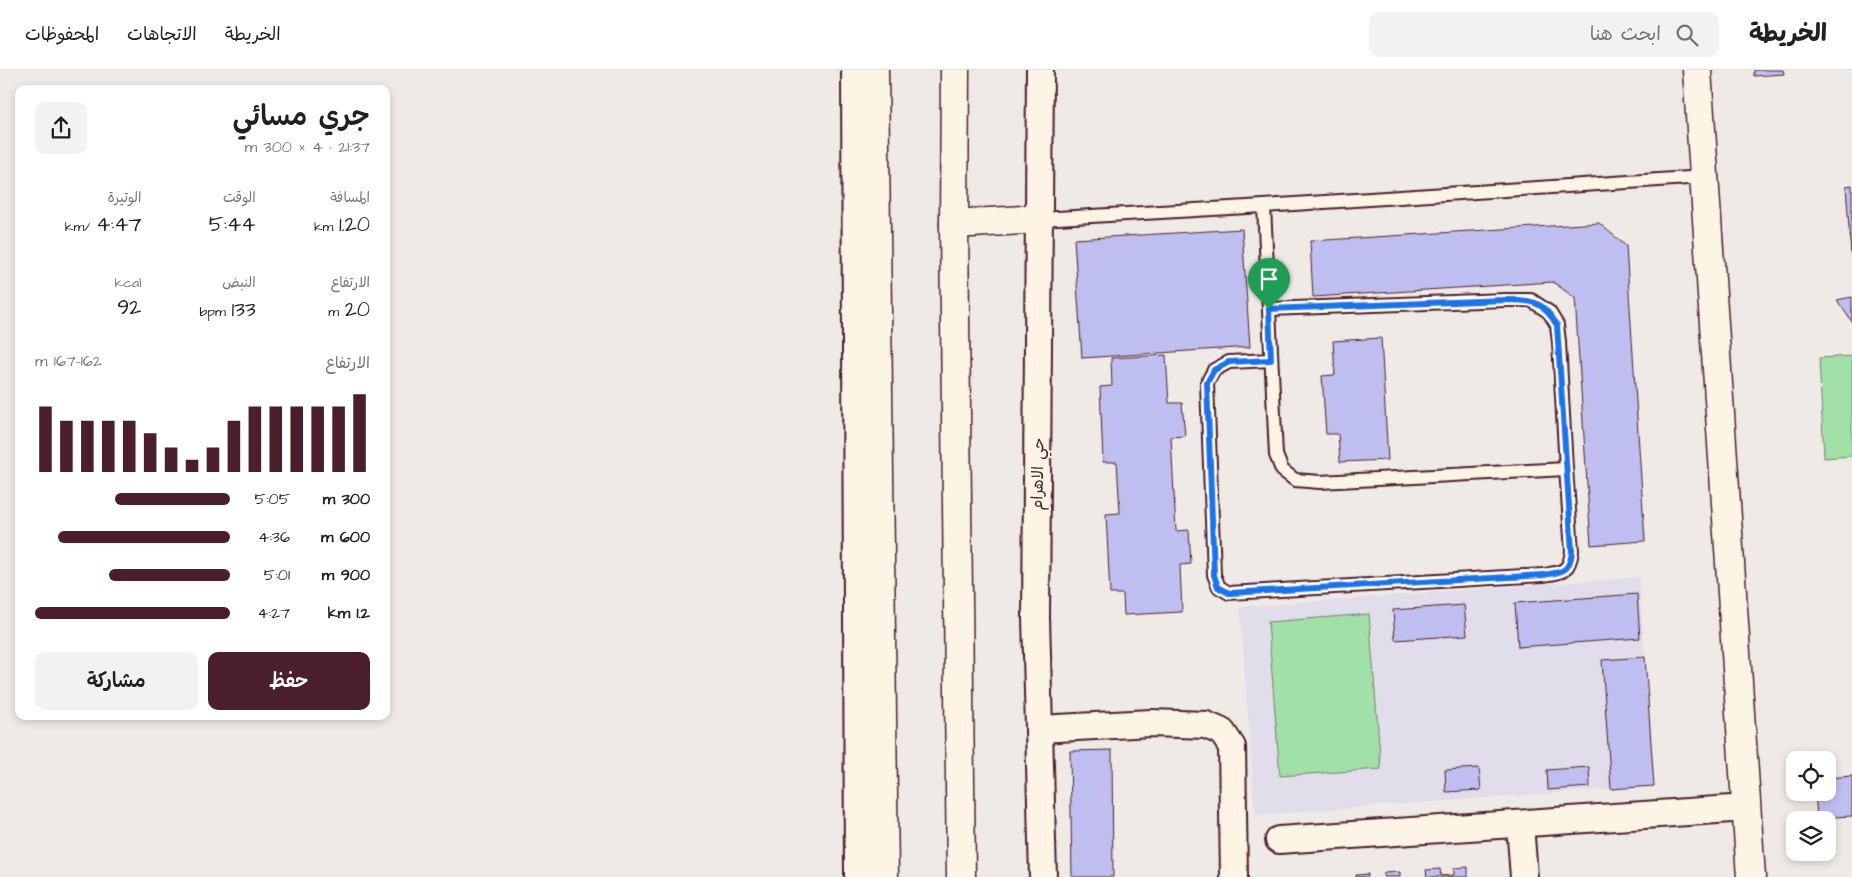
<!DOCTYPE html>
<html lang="ar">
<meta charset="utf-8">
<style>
:root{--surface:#fff;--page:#f2f2f2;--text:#202124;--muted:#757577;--line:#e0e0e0;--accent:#4a1f2b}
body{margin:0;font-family:"Architects Daughter","Playpen Sans Arabic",sans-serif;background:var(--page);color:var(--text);direction:rtl;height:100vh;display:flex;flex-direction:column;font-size:19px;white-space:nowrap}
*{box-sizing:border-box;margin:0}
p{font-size:16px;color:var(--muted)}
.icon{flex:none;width:28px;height:28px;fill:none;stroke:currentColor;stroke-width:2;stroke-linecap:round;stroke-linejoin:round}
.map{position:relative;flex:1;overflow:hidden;direction:ltr}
.details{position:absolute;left:15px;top:15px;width:375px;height:635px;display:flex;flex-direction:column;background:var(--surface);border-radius:10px;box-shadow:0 2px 8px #0003;direction:rtl}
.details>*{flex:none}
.controls{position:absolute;left:1786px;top:681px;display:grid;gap:10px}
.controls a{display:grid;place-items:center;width:50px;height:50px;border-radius:10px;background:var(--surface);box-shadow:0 2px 8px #0003;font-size:25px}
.pin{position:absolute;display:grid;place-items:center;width:42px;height:42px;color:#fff;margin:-51px -21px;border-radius:50% 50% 50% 0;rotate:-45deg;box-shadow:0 0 5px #0007}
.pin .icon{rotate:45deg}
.round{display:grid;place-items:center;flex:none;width:52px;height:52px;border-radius:10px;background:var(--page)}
.headline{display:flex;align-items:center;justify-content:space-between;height:85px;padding:0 20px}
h1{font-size:28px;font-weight:600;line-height:38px}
.stats{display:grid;grid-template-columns:repeat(3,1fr);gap:8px;height:85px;padding:5px 20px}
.stats div{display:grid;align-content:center}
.stats b{font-size:21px;font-weight:600}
.stats small{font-size:14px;font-weight:400}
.stats p{font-size:14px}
.chart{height:140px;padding:10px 20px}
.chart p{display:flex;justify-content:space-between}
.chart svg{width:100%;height:90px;margin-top:5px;stroke:var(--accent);stroke-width:6}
.cta{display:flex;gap:10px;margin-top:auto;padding:10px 20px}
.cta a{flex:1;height:58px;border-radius:10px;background:var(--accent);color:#fff;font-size:20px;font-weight:600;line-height:58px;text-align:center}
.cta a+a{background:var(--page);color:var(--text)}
ul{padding:0 20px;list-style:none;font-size:16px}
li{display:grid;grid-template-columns:80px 60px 1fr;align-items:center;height:38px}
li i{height:12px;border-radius:6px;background:var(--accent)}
header{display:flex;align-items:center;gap:30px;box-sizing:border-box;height:70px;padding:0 25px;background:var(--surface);border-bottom:1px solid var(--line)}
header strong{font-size:24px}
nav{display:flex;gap:28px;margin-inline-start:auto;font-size:18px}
.search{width:350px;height:45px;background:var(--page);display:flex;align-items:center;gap:12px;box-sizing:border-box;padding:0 18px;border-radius:10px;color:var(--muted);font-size:19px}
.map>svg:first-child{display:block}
</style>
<header>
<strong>الخريطة</strong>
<div class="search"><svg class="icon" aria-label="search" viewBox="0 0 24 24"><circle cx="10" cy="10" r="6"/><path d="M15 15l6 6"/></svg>ابحث هنا</div>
<nav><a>الخريطة</a><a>الاتجاهات</a><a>المحفوظات</a></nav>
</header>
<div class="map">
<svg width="1852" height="807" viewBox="0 0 1852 807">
<rect width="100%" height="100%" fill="#f0eae7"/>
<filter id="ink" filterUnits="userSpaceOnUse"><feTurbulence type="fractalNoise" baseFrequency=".02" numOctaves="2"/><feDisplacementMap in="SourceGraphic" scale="10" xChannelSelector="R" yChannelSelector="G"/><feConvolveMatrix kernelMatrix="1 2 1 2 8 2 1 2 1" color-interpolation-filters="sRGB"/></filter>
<g filter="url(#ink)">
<path fill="#e1ddea" d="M1639,507L1654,716L1255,745L1240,537Z"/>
<g fill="#a1e0a9" stroke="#76806a">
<path d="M1852,286V386L1824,388L1819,288Z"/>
<path d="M1369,544L1381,699L1280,706L1268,552Z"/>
</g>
<g fill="#bfbef0" stroke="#4a1f2b">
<path d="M1754,0H1783L1784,4L1754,6Z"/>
<path d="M1852,115V186H1851L1846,116Z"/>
<path d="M1599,153L1626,176L1645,471L1591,475L1575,228L1553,212L1313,227L1310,171Z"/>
<path d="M1242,159L1250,277L1082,288L1074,169Z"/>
<path d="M1852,227V252L1837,230Z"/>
<path d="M1381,268L1388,390L1340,392L1338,364H1326L1322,306L1335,305L1333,271Z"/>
<path d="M1166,285L1169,333H1182L1185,366L1171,367L1176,461L1189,460L1191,494L1180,495L1182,542L1124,545L1123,524H1110L1106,444L1120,443L1117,392H1103L1100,317L1112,316L1111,288Z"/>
<path d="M1637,524L1640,568L1518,577L1515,533Z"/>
<path d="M1464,535L1467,565L1395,570L1393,540Z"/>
<path d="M1645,587L1654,716L1611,719L1602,590Z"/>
<path d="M1112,680L1113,807H1072L1070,681Z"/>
<path d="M1589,697L1590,717L1548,720L1547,700Z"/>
<path d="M1479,698L1481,720L1446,722L1445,700Z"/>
<path d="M1852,706V746L1817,748L1815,722H1828V708Z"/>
<path d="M1468,797V807H1427L1426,800L1440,799L1441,806L1454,805V798Z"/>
<path d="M1400,802V807H1384V803Z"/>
<path d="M1368,804V807H1356V805Z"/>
</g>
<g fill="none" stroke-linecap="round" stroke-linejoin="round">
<g stroke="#4a1f2b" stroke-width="16">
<g id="service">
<path d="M1264,136L1276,385L1282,400L1295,410L1320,412L1566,399"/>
<path d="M1040,149L1264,136L1704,107"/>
<path d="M1269,239L1505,230H1531L1549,242L1557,255L1559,272L1566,399L1572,481C1569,503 1562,502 1543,505L1229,523L1219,517L1214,505L1207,313L1214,300L1229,292L1271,290"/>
</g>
</g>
<g stroke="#4a1f2b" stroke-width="30">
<g id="minor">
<path d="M855,0L858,807"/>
<path d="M1040,0L1036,548L1043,807"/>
<path d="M1039,659L1151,653L1206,655L1222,662L1232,677L1234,807"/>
<path d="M1520,754L1524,807"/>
<path d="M1279,770L1746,738"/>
</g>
</g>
<g stroke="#4a1f2b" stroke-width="31">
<path id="tertiary" d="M1697,0L1751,807"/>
</g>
<g stroke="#4a1f2b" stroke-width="31">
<g id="primary">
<path d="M874,0L884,807"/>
<path d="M955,0L954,154L961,807"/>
<path d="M954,154L1040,149"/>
</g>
</g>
<use href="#service" stroke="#fcf5e5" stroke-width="12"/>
<use href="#minor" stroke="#fcf5e5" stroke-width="26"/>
<use href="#tertiary" stroke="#fcf5e5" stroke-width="28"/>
<use href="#primary" stroke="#fcf5e5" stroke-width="28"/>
</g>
</g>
<g fill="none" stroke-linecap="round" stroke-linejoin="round" filter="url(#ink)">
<g stroke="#fff" stroke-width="10">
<path id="route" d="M1505,230C1532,230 1542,230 1557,255L1572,482C1569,503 1562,502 1543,505L1229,523L1218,517L1214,505L1207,313L1214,300L1229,292L1271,290L1269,239Z"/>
</g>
<use href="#route" stroke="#1a73e8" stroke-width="6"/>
</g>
<g text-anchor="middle" stroke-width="4" stroke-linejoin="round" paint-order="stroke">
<g font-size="16" fill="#4a1f2b" stroke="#fcf5e5">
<text transform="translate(1037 404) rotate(-89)" y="6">حي الاهرام</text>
</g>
</g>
</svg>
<div class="controls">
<a><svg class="icon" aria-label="locate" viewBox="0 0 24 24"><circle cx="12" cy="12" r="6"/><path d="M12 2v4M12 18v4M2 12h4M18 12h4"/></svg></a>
<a><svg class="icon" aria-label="layers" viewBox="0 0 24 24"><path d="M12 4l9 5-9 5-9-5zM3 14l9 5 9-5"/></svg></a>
</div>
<div class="pin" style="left:1269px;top:239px;background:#1e9e55"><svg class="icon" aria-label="arrive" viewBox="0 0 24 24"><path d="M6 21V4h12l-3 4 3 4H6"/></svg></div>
<section class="details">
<div class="headline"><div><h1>جري مسائي</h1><p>21:37 · 4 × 300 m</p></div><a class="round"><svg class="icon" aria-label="share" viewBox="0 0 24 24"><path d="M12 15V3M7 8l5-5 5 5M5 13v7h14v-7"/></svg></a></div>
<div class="stats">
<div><p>المسافة</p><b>1.20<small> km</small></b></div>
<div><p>الوقت</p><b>5:44</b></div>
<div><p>الوتيرة</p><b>4:47<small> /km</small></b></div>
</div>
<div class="stats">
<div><p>الارتفاع</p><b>20<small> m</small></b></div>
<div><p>النبض</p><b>133<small> bpm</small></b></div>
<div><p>kcal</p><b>92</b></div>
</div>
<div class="chart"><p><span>الارتفاع</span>162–167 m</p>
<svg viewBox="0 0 160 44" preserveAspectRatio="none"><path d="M5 44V12M15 44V19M25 44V19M35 44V19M45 44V19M55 44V25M65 44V32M75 44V38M85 44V32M95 44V19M105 44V12M115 44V12M125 44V12M135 44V12M145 44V12M155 44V6"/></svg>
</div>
<ul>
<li><b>300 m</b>5:05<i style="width:59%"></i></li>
<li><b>600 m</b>4:36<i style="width:88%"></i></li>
<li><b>900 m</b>5:01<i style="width:62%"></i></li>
<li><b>1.2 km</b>4:27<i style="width:100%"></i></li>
</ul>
<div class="cta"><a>حفظ</a><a>مشاركة</a></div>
</section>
</div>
